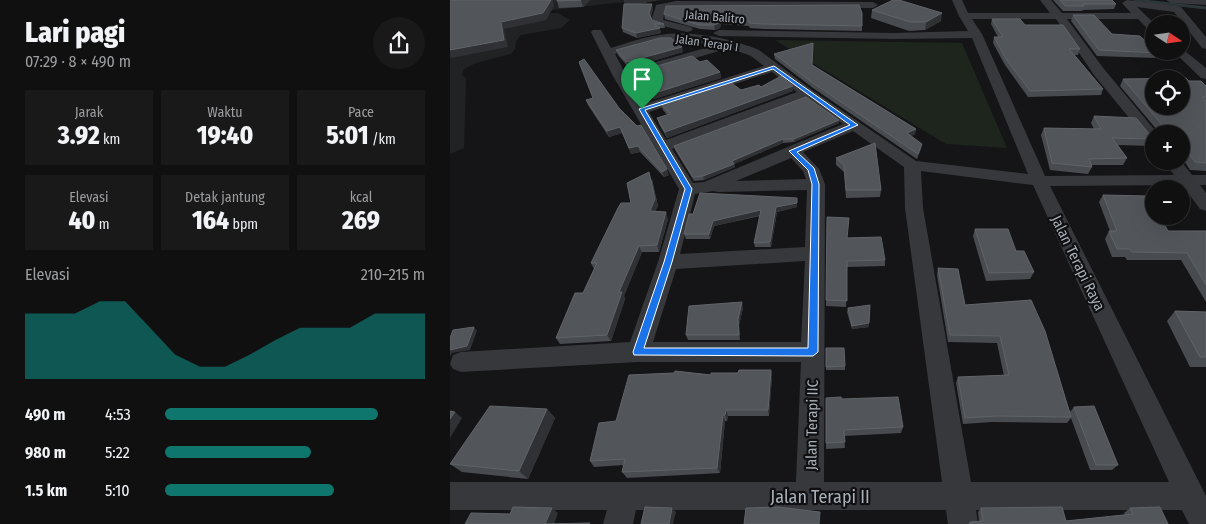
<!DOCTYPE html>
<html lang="id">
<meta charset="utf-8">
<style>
:root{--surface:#101011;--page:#19191a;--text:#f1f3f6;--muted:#9c9d9f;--line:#303031;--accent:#0f766e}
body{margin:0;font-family:"Fira Sans Condensed",sans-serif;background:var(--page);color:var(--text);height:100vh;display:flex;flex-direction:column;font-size:19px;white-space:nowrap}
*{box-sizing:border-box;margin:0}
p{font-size:16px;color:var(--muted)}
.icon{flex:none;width:28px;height:28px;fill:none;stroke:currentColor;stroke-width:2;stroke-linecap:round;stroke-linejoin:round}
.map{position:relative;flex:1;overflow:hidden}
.sheet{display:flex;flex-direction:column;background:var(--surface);width:450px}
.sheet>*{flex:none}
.needle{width:32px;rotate:103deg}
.fabs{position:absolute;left:695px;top:15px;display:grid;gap:10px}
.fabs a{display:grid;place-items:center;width:45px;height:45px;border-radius:50%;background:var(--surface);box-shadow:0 5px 20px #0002,0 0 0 1px var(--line);font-size:25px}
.pin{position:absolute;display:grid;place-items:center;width:42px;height:42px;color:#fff;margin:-51px -21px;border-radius:50% 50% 50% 0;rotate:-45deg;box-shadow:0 0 5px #0007}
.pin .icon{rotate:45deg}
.round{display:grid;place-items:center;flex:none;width:52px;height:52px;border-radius:26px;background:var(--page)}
.summary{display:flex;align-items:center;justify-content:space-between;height:85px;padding:0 25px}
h1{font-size:28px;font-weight:800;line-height:38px}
.figures{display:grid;grid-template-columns:repeat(3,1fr);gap:8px;height:85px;padding:5px 25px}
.figures div{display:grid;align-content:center;border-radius:0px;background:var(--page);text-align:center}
.figures b{font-size:25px;font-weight:800}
.figures small{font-size:14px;font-weight:400}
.figures p{font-size:14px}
.chart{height:140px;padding:10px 25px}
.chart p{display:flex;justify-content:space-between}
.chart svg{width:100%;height:90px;margin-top:5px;fill:var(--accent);opacity:.7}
ul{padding:0 25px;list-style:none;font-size:16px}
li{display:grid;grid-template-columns:80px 60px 1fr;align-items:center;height:38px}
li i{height:12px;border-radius:6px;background:var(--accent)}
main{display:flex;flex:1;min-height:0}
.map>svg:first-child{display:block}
</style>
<main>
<section class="sheet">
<div class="summary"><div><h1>Lari pagi</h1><p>07:29 · 8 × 490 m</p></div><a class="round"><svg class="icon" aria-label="share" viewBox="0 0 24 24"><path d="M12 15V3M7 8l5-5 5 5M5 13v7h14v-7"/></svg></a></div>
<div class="figures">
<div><p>Jarak</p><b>3.92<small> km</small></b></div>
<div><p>Waktu</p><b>19:40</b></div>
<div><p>Pace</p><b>5:01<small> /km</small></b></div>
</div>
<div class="figures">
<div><p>Elevasi</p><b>40<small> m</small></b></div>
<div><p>Detak jantung</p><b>164<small> bpm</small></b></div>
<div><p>kcal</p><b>269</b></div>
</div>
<div class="chart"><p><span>Elevasi</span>210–215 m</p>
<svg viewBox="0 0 160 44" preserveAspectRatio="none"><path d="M0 44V12L10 12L20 12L30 6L40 6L50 19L60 32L70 38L80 38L90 32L100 25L110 19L120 19L130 19L140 12L150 12L160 12V44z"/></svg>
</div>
<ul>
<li><b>490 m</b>4:53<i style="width:82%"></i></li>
<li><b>980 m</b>5:22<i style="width:56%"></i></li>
<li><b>1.5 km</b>5:10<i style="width:65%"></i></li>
</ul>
</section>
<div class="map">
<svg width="756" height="524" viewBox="0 0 756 524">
<rect width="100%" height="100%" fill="#151517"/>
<g fill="#212224">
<path d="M45,0H219L164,3L87,12Z"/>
<path d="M0,2L81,14L108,13L120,20L111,28L71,35L66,41L65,49L61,54L26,63L14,69L12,74L16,79L14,148L0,154Z"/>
</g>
<path fill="#1e251d" d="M325,40L512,43L557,148L496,144Z"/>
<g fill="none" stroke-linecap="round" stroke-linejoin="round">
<path stroke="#2c373a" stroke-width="3" d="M685,0L756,8"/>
<g fill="#36383c" fill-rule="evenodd">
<path d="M502,0H512L518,13H600L590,0H601L612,13H681L672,3L677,0L727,6L731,7L756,37V49L752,48L724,12L687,7L705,24L704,32L700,31L688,19H617L654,69L708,134H704V144L699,142L644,75L606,19H522L532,34L595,176L724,175L714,161H731L742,175H756V185H750L756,193V211L750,209L732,185L600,186L751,486L756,496V524H739L732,510H526L528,524H498L496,510H186L183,524H153L157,510H0V482H346L351,362H188L11,372L3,369L0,364L3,355L11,352L180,342L208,262L229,189L163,76L141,32L143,30H151L161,48C177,43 193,37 210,35C241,30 280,38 309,50L362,90L466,161L578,174L522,38L444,39L269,36L263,33L269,30L444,33L518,31L509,16ZM211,41H232L266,45L174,71L165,54ZM279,48L301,56L314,66L194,104L178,78ZM322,72L347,92L216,140L199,112ZM356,98L393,124L254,182L243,183L222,149ZM403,131L454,167L455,208L492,482H374L375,184L369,169L353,152ZM341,158L353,171L356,179L286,181ZM471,171L583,185L719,482H521L473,208ZM357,190L355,247L230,254L245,194L263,191L268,192ZM355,261L351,342H203L226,269Z"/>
<path d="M716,0H756V5L721,3Z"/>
<path d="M226,1L423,2L428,5L423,8L226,7L215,9L213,20L241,27L243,29L241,31L237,32L205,24L202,18L206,5Z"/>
<path d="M731,48L756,68V79L751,78L723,51H731Z"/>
</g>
</g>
<g fill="#484b4f">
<path d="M107,0H140L133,7L109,8L107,1Z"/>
<path d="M174,0H207L189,4L203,9L201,16L202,20L214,24L215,28H209L211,33L187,38L173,32L172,28L175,4Z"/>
<path d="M603,0H662L666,4L664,9L633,10L632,11H613Z"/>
<path d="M422,10L491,21L475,30L459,31L421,18Z"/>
<path d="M412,13V31L314,29L300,28L299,26L271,24L270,28L265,30L250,29L215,19L214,14Z"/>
<path d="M623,15L662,34L708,53L705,58L647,56L621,21Z"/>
<path d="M542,19L575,25L630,49L628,55H625L653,89L651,95L578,97L555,65L543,43L544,37H548L541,24Z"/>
<path d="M166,50L233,52L179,68L168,55Z"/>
<path d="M324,54L363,65L466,129L465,134L461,136L471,149L467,159L363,88L325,59Z"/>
<path d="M250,62L270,72L271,78L204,99L195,89L194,83L188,77L186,72Z"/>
<path d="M673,79L739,81L756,86V171L740,170L731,156V134H707L708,131L670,86Z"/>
<path d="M311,87L343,91L217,138L209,124L207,118L217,115L213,110L211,104Z"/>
<path d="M136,100L169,108L219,175L214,177L190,152L181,154L172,133L159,137L138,105Z"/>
<path d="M644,116L704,137V146L668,145L677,158L673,165H641L642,167L638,174L600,170L591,135L594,128L644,129L641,123Z"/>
<path d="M389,120V123L344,142L333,143L284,164L285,167L254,180L244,181L225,150L224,146Z"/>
<path d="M386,158L431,190L430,197L396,198L394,172L386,165Z"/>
<path d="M202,179L208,206L205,211L218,219L209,252H192L174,296L175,299L161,341L110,344L106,338L133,293L144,269L141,263L181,203Z"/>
<path d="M653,195L718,231H756V302L731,260H677L675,257H662L655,239L659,231H660L649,202Z"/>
<path d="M347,207L327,212L321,247H305L304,243L310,216L264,226L260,239H236L234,234L243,214Z"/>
<path d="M377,217L398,238L435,260V266L397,267L396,307L376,306Z"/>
<path d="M525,229L566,251L584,272L580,279L536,281L523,236Z"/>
<path d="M488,268L515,305L581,300L620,412L624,407L668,465L662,470H640L621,418L617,423L542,422L513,424L506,383L508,377L554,376L547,343L498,342L487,275Z"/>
<path d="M293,308L289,325L290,340H238L236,335Z"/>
<path d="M398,308L419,327L402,329L397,312Z"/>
<path d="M725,311L756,312V367H740L717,321Z"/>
<path d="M376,348L395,366V370H376Z"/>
<path d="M321,370L322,376L319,416H278L277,421H275L270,473L177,478L172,472L174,465L144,467L140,461L166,421L261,375Z"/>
<path d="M376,398L392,399L453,427L451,433L394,436L395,448L376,449Z"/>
<path d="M97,409L105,418L78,479L12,472L0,464Z"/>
<path d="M531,508L616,521L675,515L674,513L680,508L718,524H518L520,522L529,521L528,512Z"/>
</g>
<g fill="#2f3134">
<path d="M101,0H103L104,6L96,20L54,29L58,47L1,58L0,56V50L51,22Z"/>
<path d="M131,0H140L133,7Z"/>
<path d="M174,0H207L176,7Z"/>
<path d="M202,4L203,9L200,17L199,13Z"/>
<path d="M492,13L491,21L475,30L476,22Z"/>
<path d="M271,20V24L270,28L265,30L264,25Z"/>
<path d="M210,28L211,33L187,38L186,33Z"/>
<path d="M232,47L233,52L179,68L177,62Z"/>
<path d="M270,72L271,78L204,99L202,94Z"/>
<path d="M343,86V91L217,138L215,132Z"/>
<path d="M389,120V123L344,142V139Z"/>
<path d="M170,127L172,133L159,137L157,131Z"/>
<path d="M466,129L465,134L456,139L457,133Z"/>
<path d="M333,139V143L284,164L285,167L254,180L253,176L282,161Z"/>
<path d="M472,144L471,149L467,159L468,154Z"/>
<path d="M188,146L190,152L181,154L179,148Z"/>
<path d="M217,169L219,175L214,177L212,172Z"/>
<path d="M199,172L208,206L202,217L200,211Z"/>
<path d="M347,203V207L327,212L321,247L320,242L326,207Z"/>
<path d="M311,210V215L264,226L260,239L259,234L263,221Z"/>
<path d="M216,212L218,219L209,252L207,245Z"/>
<path d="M189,246L192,252L174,296L175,299L161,341L157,335L169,292Z"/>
<path d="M292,302L293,308L289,325L290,340L289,335L288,319Z"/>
<path d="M419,323V327L402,329V326Z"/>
<path d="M24,327L27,331L20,350L2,353L0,357V350Z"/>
<path d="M321,370L322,376L319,416L318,410Z"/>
<path d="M97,409L105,418L78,479L69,471Z"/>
<path d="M276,410L278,416L277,421L275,415Z"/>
<path d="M5,412L12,418L0,438V419Z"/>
<path d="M273,415L275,421L270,473L267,468Z"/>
<path d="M102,508L108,513L104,524H95Z"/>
<path d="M222,508L226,512L223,524H219Z"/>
</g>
<g fill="#52565a" stroke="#606469" fill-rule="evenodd">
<path d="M0,0H101L93,13L51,22L54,40L0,50Z"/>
<path d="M107,0H131L107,1Z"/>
<path d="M443,0H449L492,13L476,22H460L422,10Z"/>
<path d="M610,0H662L666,4H633L634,6H615Z"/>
<path d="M174,4H202L199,13L202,20L214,24H204L210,28L186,33L172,28Z"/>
<path d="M409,5L412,13V26L313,24L299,23L300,21L271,20L269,23L264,25H249L214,14L216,6Z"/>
<path d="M623,15H644L662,34L690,36L704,49V51H706L708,53L649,50Z"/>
<path d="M542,19H570L575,25H613L630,49H619L653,89L580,91L556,59L544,37H553Z"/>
<path d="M210,38H221L232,47L177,62L166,50Z"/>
<path d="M363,43L362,65L466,129L457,133L472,144L468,154L363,83L324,54Z"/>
<path d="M242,56L250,62L257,60L270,72L202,94L193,84L196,82L186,72Z"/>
<path d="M134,59L169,108L187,126L191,125L217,169L212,172L188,146L179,148L170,127L157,131L136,100L143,98L129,62Z"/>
<path d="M331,76L343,86L215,132L207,118L220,114L211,104L280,82L291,90L309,85L311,87Z"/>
<path d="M736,78L739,81H751L756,86V97H753L756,101V163L745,162L731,142V134H709L710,129L713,128V126L673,79ZM704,79H731V106H704Z"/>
<path d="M356,97L389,120L344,139H333L282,161L284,164L253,176L243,177L224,146Z"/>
<path d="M644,116L686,118L701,136L704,137V139L662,138L677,158L639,159L642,167L602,163L594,128L651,129Z"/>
<path d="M425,143L431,190H396L394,165L386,158Z"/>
<path d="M199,172L205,199L200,211L216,212L207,245L189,246L169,292H172L157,335L106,338L125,293H133L147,263H141L168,208L171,203H181L177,183Z"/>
<path d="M250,193L347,198V203L326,207L320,242L304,243L311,210L263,221L259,234H234L239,214H243Z"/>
<path d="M653,195L699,196L704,205V216H710L718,231H756V285L737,253L682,252L680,249H667L659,231H667Z"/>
<path d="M377,217L399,218L397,238L431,237L435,260L397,261V301L376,300Z"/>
<path d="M525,229H558L566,251H574L584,272L539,273Z"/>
<path d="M488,268L508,269L515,305L581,300L595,331L621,417L546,416L515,418L508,377L559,375L550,336L500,335Z"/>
<path d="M292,302L288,319L289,335H236L239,306Z"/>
<path d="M420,305L419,323L402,326L398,308Z"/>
<path d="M725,311L756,312V357H750Z"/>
<path d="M24,327L17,346L0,350V338L3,330Z"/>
<path d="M376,348H394L395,366L376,367Z"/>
<path d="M289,370H321L318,410H276L275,415H273L267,468L172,472L175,459L140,461L149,423L166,421L179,375L224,373L225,371L261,375V373H288Z"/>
<path d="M391,397L392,399L448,397L453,427L394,430L395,442L376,443V398Z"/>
<path d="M40,406L97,409L69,471L0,464Z"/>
<path d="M644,406L668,465H646L624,407Z"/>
<path d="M0,411L5,412L0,419Z"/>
<path d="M63,507L102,508L95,524L140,523L139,524H15L21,513L60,514Z"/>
<path d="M195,507L222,508L219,524H191Z"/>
<path d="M328,507L370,512L369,524H294L296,508Z"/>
<path d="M612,507L616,521L683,514L680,508L710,507L718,524H520V522L533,521L531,508Z"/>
</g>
<path fill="#1a73e8" stroke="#fff" fill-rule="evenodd" d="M324,66L408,125L347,152L364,168L369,184L368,352L363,356L184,355L183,352L214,262L235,189L189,109ZM323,69L400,125L339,151L358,170L362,184L358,348H194L222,262L242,189L195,110Z"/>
<g text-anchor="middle" stroke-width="4.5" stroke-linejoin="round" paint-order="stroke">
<g font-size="12" fill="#a7afb7" stroke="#101012">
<text transform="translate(265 17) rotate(5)" y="4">Jalan Balitro</text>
<text transform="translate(257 43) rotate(8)" y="4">Jalan Terapi I</text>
</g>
<g font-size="15" fill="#a7afb7" stroke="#101012">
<text transform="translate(628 263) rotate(64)" y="5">Jalan Terapi Raya</text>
<text transform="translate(362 425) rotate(-89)" y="5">Jalan Terapi IIC</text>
</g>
<g font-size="18" fill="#a7afb7" stroke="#101012">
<text x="370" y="503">Jalan Terapi II</text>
</g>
</g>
</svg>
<div class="fabs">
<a><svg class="needle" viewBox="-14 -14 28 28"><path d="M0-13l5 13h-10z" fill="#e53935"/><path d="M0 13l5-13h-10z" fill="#9c9d9f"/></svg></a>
<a><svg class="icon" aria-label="locate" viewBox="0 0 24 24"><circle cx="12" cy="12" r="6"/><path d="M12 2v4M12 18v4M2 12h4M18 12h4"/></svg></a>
<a>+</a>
<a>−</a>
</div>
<div class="pin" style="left:192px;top:109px;background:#1e9e55"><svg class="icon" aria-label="arrive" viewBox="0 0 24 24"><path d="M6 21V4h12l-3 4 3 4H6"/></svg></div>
</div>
</main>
